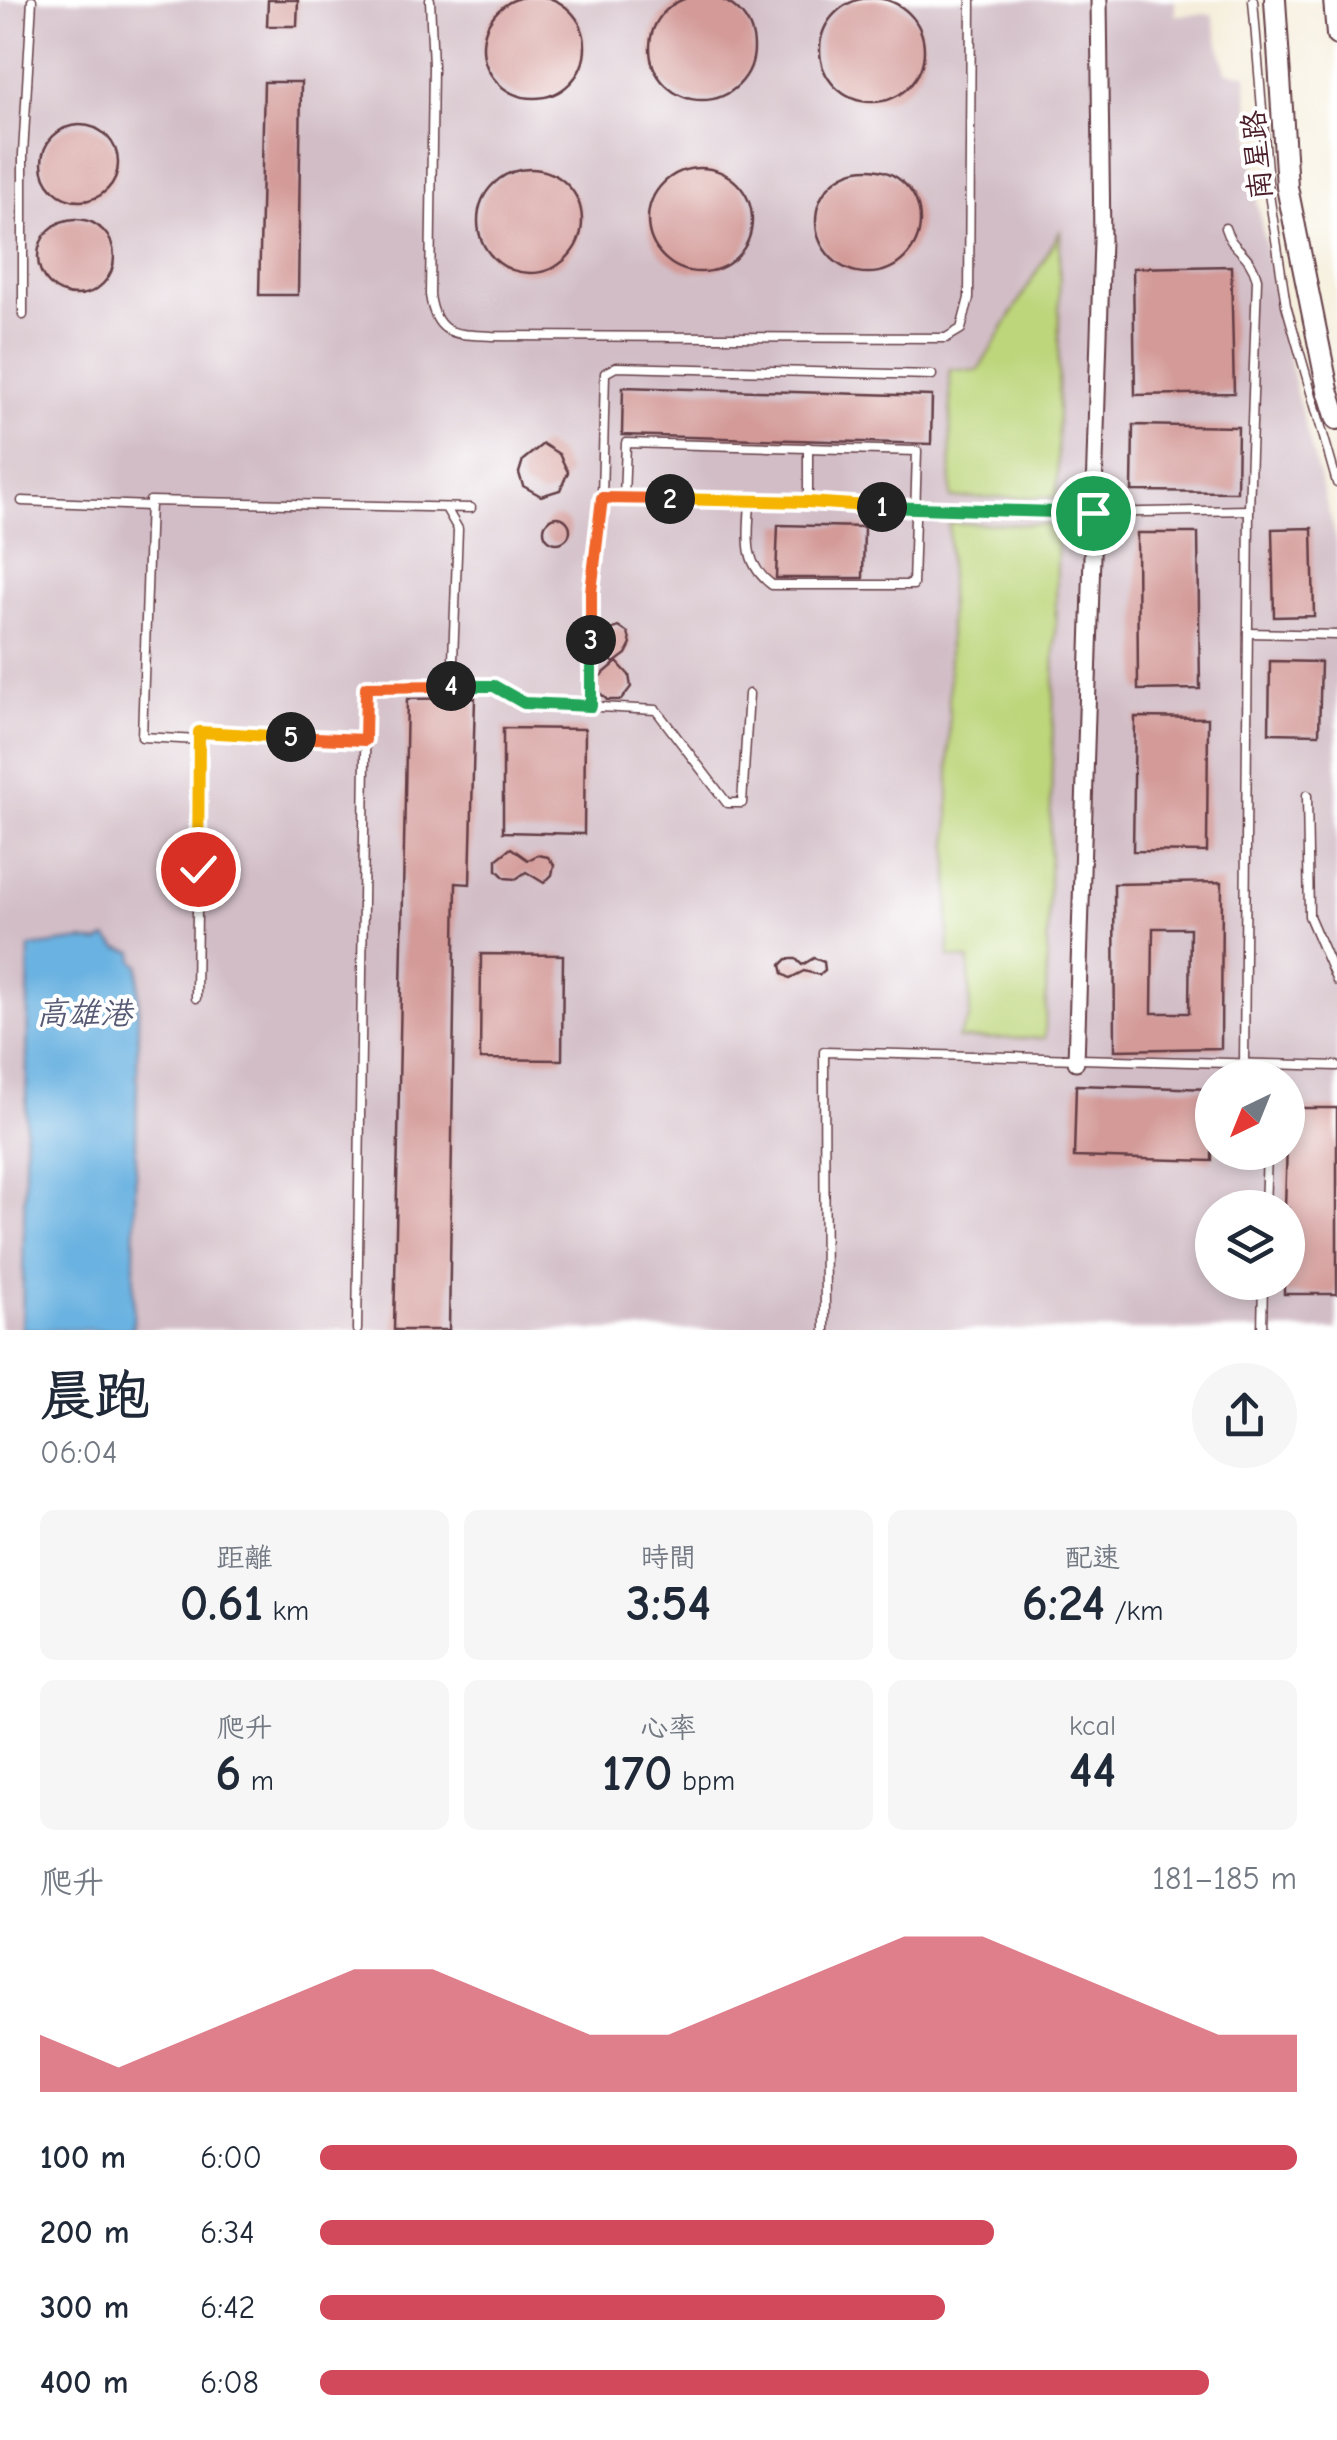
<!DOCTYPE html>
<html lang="zh-TW">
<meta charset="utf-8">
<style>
:root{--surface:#fff;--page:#f6f6f7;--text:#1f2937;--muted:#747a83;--accent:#d1495b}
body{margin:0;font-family:"Comic Neue","LXGW WenKai TC",sans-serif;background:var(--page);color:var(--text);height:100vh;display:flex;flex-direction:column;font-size:38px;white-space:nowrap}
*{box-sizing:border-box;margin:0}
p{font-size:32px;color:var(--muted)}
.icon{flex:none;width:55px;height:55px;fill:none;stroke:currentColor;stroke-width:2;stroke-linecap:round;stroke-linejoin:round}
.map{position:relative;height:1330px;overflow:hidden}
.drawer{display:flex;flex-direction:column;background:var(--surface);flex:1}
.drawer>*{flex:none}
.needle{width:65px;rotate:223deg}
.tools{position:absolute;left:1195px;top:1060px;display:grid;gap:20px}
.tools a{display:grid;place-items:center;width:110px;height:110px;border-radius:50%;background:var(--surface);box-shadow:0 5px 15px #0003;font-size:50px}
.pin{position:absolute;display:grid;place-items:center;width:85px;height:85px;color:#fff;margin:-42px;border:5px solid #fff;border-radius:50%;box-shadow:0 2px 10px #0007}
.km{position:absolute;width:50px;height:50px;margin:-25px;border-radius:50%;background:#222;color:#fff;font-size:28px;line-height:50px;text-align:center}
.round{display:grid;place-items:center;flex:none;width:105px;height:105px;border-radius:52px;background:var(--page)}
.summary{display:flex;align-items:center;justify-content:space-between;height:170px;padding:0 40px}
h1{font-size:55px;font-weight:700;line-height:75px}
.figures{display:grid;grid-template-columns:repeat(3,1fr);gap:15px;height:170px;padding:10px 40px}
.figures div{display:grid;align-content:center;border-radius:15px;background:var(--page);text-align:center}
.figures b{font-size:50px;font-weight:700}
.figures small{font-size:28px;font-weight:400}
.figures p{font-size:28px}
.chart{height:280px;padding:20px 40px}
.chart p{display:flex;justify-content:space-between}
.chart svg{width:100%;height:180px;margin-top:10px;fill:var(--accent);opacity:.7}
ul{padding:0 40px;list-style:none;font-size:32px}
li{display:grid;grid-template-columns:160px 120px 1fr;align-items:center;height:75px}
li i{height:25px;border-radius:12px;background:var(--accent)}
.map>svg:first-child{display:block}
</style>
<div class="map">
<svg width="1337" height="1330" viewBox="0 0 1337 1330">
<rect width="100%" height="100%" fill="#fff"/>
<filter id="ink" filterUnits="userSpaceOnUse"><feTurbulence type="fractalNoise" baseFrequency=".01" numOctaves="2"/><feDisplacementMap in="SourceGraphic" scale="20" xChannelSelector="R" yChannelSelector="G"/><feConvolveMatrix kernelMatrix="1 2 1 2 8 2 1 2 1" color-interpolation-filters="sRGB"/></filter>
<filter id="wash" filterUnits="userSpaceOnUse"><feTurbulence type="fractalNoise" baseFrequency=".0048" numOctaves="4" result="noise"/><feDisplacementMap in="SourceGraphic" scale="40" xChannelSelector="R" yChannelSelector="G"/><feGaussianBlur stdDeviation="2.25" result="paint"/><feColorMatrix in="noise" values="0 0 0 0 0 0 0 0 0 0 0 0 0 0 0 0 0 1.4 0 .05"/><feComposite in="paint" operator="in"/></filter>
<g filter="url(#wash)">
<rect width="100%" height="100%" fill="#f4ecd7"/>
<path fill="#d2bdc6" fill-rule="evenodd" d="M0,0H1175V15L1212,14L1226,72L1246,74L1257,203L1297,395L1337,542V1330H126L134,952L83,940L29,948L22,1330H0ZM1212,1078H1288V1152H1212ZM1212,1208H1288V1282H1212Z"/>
<g fill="#bdd67b" stroke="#847a53" stroke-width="2.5">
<path d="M1060,232L1057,497L951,498L950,369L978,371Z"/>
<path d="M949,523L1058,525L1045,1038L957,1039L970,1017L969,960L949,957Z"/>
</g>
<path fill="#6ab2e1" stroke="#5a6886" stroke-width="2.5" d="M106,938L118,948L134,952V961L139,965L133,1330H22L29,947L83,940L98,943Z"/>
<g id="blocks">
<g fill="#d39a97" fill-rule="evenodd">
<circle cx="534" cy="47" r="51"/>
<circle cx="702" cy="48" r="52"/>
<circle cx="872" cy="50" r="52"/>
<path d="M268,0H298L297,26H267Z"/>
<path d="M264,82H301L298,295H259Z"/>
<circle cx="80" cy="163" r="38"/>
<circle cx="700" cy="220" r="52"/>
<circle cx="868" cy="221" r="52"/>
<circle cx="530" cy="221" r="52"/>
<circle cx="76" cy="257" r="38"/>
<path d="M1231,266L1234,393L1135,395L1133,268Z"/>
<path d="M623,387L932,396L931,444L622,435Z"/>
<path d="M1133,425L1238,427L1237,492L1132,491Z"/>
<path d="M543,444L559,454L568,472L560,490L541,496L523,486L519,473L523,460Z"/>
<circle cx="557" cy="530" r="13"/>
<path d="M778,525L864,527L863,578H776Z"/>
<path d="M1312,528L1314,616L1274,617L1272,529Z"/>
<path d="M1137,533H1198L1200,689L1138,690Z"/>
<path d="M619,627L628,633L631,644L626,654L614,663L602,652L599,641L604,632Z"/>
<path d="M1270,661L1321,662L1319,734L1269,733Z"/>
<path d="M617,662L629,675L631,687L621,700H607L598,691V678Z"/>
<path d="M475,698L470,884L456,883L449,1330H394L407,699Z"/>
<path d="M1135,717L1208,718L1207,852L1133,851Z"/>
<path d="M503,728L585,729L584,834L503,832Z"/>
<path d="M511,848L528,860L538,855L548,857L554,865L552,875L544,883L526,872L516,879L505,878L497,870V859Z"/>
<path d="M1222,882L1221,1048L1115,1050L1114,884ZM1153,928H1190L1189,1013H1152Z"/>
<path d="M481,954L563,955L562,1060L480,1059Z"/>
<path d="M814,958L824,962L825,970L819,975L804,971L790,978L783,974L781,965L787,959H796L802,965Z"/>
<path d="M1076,1085L1212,1089V1161L1074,1157Z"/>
<path d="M1288,1108H1337V1294H1284V1282H1288V1208H1285Z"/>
</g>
</g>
</g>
<g filter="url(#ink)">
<use href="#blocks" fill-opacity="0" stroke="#643e45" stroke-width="2.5"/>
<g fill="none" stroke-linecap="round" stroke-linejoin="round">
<g stroke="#643e45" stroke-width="11">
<g id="service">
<path d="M430,0L433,66L430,295C436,337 455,334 492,336L946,338L961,329L969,298L971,0"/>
<path d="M1253,0L1269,194L1286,305L1337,483"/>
<path d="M1225,228C1232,251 1249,250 1257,279L1249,510L1244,1064"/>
<path d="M23,315V154L32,0"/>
<path d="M808,447V502"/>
<path d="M602,498L808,502L916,510L1093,513L1249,510"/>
<path d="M624,498L626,443L917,451L913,585H772C741,562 749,535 750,500"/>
<path d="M22,501L150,506"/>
<path d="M446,508L458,529L452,686"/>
<path d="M1248,633L1337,635"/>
<path d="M591,707V592L602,498L605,373L616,367L932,375"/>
<path d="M199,740L142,737L150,501L471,508"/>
<path d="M1307,795L1309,916L1337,981"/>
<path d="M196,998L199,732L365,740"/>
<path d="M1265,1208L1267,1152"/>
<path d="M357,1330L366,687L494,685L524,703L656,710L727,803H742L749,694"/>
<path d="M825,1330L824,1052L1337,1066"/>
<path d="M1262,1330L1263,1282"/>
</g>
</g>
<g stroke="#643e45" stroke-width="19">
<path id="minor" d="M1076,1062L1102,240L1099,0"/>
</g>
<g stroke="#643e45" stroke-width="24">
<g id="tertiary">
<path d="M1275,0L1287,187L1328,390L1337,419"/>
<path d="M1334,0L1337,35"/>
</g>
</g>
<use href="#service" stroke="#fff" stroke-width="8"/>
<use href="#minor" stroke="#fff" stroke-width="15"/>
<use href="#tertiary" stroke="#fff" stroke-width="20"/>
</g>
</g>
<g fill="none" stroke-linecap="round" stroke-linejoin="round" filter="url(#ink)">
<g stroke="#fff" stroke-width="20">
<path id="split-1" d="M882,507L1093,513"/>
</g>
<g stroke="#fff" stroke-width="20">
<path id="split-2" d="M670,499L808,502L882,507"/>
</g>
<g stroke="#fff" stroke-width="20">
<path id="split-3" d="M591,640V592L602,498L670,499"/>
</g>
<g stroke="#fff" stroke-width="20">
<path id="split-4" d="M451,686H494L524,703L591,706V640"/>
</g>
<g stroke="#fff" stroke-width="20">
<path id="split-5" d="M291,737L365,740L366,687L451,686"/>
</g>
<g stroke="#fff" stroke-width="20">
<path id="split-6" d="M198,869L199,732L291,737"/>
</g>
<use href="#split-1" stroke="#22a559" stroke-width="12"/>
<use href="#split-2" stroke="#f5b400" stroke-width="12"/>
<use href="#split-3" stroke="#f0652b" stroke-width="12"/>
<use href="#split-4" stroke="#22a559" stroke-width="12"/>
<use href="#split-5" stroke="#f0652b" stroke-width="12"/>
<use href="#split-6" stroke="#f5b400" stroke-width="12"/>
</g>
<g text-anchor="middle" stroke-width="8" stroke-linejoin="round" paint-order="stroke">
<g font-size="30" fill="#4a1f2b" stroke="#fff">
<text transform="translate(1257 155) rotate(-95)" y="10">南星路</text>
</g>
<g font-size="32" font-style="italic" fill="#575a74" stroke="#fff">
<text x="84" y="1024">高雄港</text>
</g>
</g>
</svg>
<div class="tools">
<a><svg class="needle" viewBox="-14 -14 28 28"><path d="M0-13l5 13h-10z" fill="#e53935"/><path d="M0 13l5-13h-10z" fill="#747a83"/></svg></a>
<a><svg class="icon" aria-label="layers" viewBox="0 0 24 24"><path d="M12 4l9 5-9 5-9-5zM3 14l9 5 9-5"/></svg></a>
</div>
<div class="pin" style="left:1093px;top:513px;background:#1e9e55"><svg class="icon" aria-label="arrive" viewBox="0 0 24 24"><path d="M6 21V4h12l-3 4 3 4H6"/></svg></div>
<div class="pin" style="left:198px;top:869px;background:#d93025"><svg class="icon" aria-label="check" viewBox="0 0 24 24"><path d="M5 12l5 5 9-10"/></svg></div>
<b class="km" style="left:882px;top:507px">1</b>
<b class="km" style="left:670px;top:499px">2</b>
<b class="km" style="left:591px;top:640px">3</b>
<b class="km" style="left:451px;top:686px">4</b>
<b class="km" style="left:291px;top:737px">5</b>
</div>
<section class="drawer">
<div class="summary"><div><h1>晨跑</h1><p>06:04</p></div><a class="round"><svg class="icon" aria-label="share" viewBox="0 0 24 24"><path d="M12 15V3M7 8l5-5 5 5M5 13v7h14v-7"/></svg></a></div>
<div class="figures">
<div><p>距離</p><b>0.61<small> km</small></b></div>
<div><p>時間</p><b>3:54</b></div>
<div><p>配速</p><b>6:24<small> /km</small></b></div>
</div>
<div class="figures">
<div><p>爬升</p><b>6<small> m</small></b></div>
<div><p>心率</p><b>170<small> bpm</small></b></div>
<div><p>kcal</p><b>44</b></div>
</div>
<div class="chart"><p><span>爬升</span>181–185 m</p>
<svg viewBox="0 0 160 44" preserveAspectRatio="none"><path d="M0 44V30L10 38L20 30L30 22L40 14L50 14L60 22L70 30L80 30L90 22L100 14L110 6L120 6L130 14L140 22L150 30L160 30V44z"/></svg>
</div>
<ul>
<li><b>100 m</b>6:00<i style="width:100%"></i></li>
<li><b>200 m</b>6:34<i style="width:69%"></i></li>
<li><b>300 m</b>6:42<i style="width:64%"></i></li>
<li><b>400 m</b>6:08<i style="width:91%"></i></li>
</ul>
</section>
